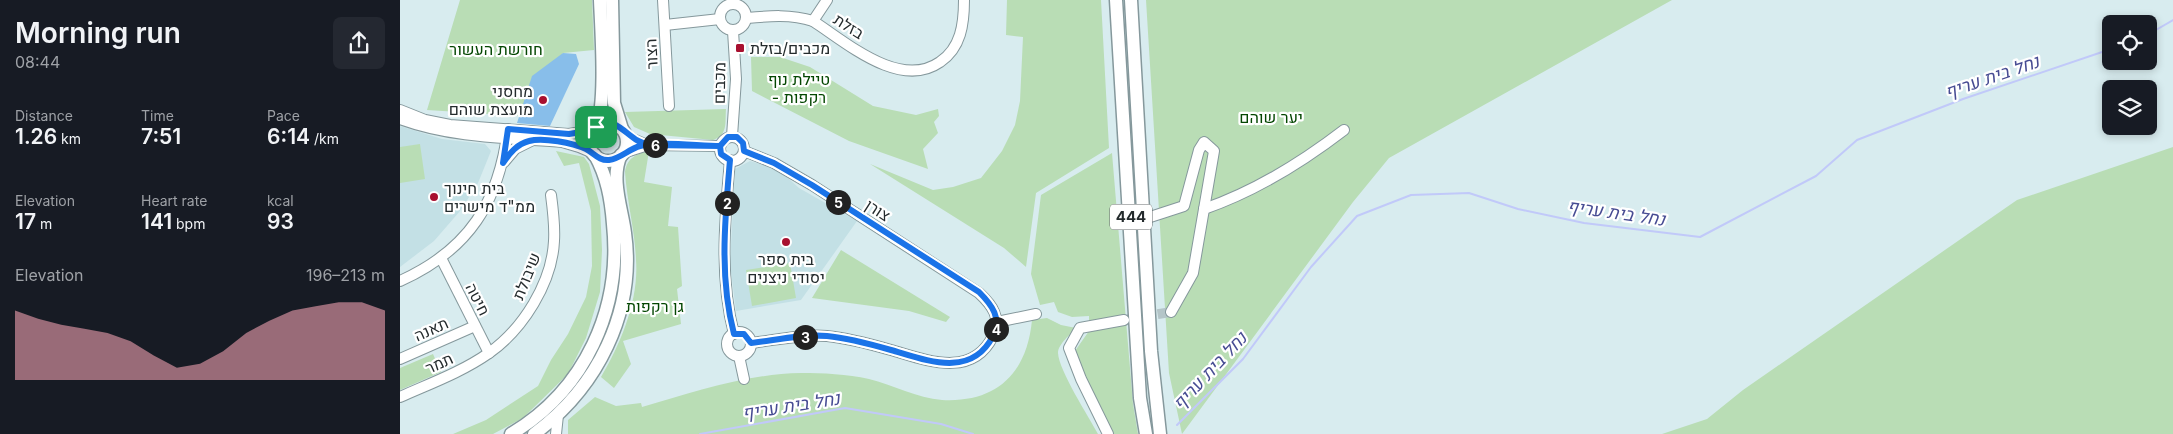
<!DOCTYPE html>
<meta charset="utf-8">
<style>
:root{--surface:#171b24;--page:#242831;--text:#f1f3f6;--muted:#9ea1a6;--accent:#d08d9c}
body{margin:0;font-family:Inter,Heebo,sans-serif;background:var(--page);color:var(--text);height:100vh;display:flex;flex-direction:column;font-size:19px;white-space:nowrap}
*{box-sizing:border-box;margin:0}
p{font-size:16px;color:var(--muted)}
.icon{flex:none;width:28px;height:28px;fill:none;stroke:currentColor;stroke-width:2;stroke-linecap:round;stroke-linejoin:round}
.map{position:relative;flex:1;overflow:hidden}
.panel{display:flex;flex-direction:column;background:var(--surface);width:400px}
.panel>*{flex:none}
.fabs{position:absolute;left:1702px;top:15px;display:grid;gap:10px}
.fabs a{display:grid;place-items:center;width:55px;height:55px;border-radius:8px;background:var(--surface);box-shadow:0 2px 8px #0003;font-size:25px}
.pin{position:absolute;display:grid;place-items:center;width:42px;height:42px;color:#fff;margin:-21px;border-radius:10px;box-shadow:0 2px 8px #0006}
.km{position:absolute;width:25px;height:25px;margin:-12px;border-radius:50%;background:#222;color:#fff;font-size:14px;line-height:25px;text-align:center}
.round{display:grid;place-items:center;flex:none;width:52px;height:52px;border-radius:8px;background:var(--page)}
.overview{display:flex;align-items:center;justify-content:space-between;height:85px;padding:0 15px}
h1{font-size:28px;font-weight:600;line-height:38px}
.stats{display:grid;grid-template-columns:repeat(3,1fr);gap:8px;height:85px;padding:5px 15px}
.stats div{display:grid;align-content:center}
.stats b{font-size:21px;font-weight:600}
.stats small{font-size:14px;font-weight:400}
.stats p{font-size:14px}
.chart{height:140px;padding:10px 15px}
.chart p{display:flex;justify-content:space-between}
.chart svg{width:100%;height:90px;margin-top:5px;fill:var(--accent);opacity:.7}
main{display:flex;flex:1;min-height:0}
.map>svg:first-child{display:block}
</style>
<main>
<section class="panel">
<div class="overview"><div><h1>Morning run</h1><p>08:44</p></div><a class="round"><svg class="icon" aria-label="share" viewBox="0 0 24 24"><path d="M12 15V3M7 8l5-5 5 5M5 13v7h14v-7"/></svg></a></div>
<div class="stats">
<div><p>Distance</p><b>1.26<small> km</small></b></div>
<div><p>Time</p><b>7:51</b></div>
<div><p>Pace</p><b>6:14<small> /km</small></b></div>
</div>
<div class="stats">
<div><p>Elevation</p><b>17<small> m</small></b></div>
<div><p>Heart rate</p><b>141<small> bpm</small></b></div>
<div><p>kcal</p><b>93</b></div>
</div>
<div class="chart"><p><span>Elevation</span>196–213 m</p>
<svg viewBox="0 0 160 44" preserveAspectRatio="none"><path d="M0 44V10L10 14L20 17L30 19L40 21L50 25L60 32L70 38L80 36L90 30L100 21L110 15L120 10L130 8L140 6L150 6L160 10V44z"/></svg>
</div>
</section>
<div class="map">
<svg width="1773" height="434" viewBox="0 0 1773 434">
<rect width="100%" height="100%" fill="#d8ecef"/>
<g fill="#c3e0e5">
<path d="M0,126L42,139L85,144L91,151L78,183L60,211L34,241L0,267Z"/>
<path d="M350,161L379,170L399,188L457,221L401,300L336,311L330,264L335,169Z"/>
</g>
<g fill="#b9ddb5">
<path d="M60,0H192L194,50L163,53L122,116L27,110Z"/>
<path d="M607,0H701L709,148L636,193L626,267L604,248L470,164L533,190L553,187L581,178L602,151L615,125L620,101L623,37L606,35Z"/>
<path d="M746,0H1272L989,158L953,202L782,434L769,373Z"/>
<path d="M351,57H380L410,67L473,106L516,115L538,109L539,116L534,122L538,133L523,149L528,169L449,141L352,91Z"/>
<path d="M326,109C325,123 328,135 313,140L250,134L234,127L225,112Z"/>
<path d="M20,144L25,179L0,183V147Z"/>
<path d="M1773,147V434H1262L1307,419L1343,390L1617,200Z"/>
<path d="M156,151L184,157L189,164L200,206L202,250L200,292L186,338L168,374L123,418L93,434H53L86,420L138,386L151,360L168,334L186,297L192,266L191,211L179,163L164,166Z"/>
<path d="M249,151L244,182L272,187L268,226L278,227L282,286L277,289L281,324L223,341L231,364L214,388L201,377C221,343 239,300 236,260C235,231 227,202 225,172C227,158 236,154 249,151Z"/>
<path d="M712,153L733,404L738,434H713L675,364V351L689,331V316L672,317L658,312L654,302L640,305L631,274L641,195Z"/>
<path d="M441,250L550,317L546,322L509,311L412,298Z"/>
<path d="M390,263L396,298L352,306L346,270Z"/>
<path d="M647,318L661,325L676,328C671,334 658,344 658,353C659,371 689,417 698,434H168V420L195,397L216,406L241,403L242,407C295,392 346,374 401,373C423,373 447,374 469,379C493,385 517,398 542,400C597,403 627,373 632,320Z"/>
<path d="M33,354L41,372L0,390V368Z"/>
</g>
<g fill="none" stroke-linecap="round" stroke-linejoin="round">
<g stroke="#c1c9f9" stroke-width="2">
<path d="M1749,34L1773,20"/>
<path d="M777,425L843,359L911,267L957,216L1011,195L1069,193L1118,209L1184,223L1300,237L1416,176L1457,140L1563,99L1711,49"/>
<path d="M300,434L445,408L541,424L573,434"/>
</g>
</g>
<path fill="#88beea" d="M163,53L176,54L179,64L150,126L117,123L132,76Z"/>
<g fill="none" stroke-linecap="round" stroke-linejoin="round">
<path stroke="#b4c5c8" stroke-width="10" stroke-dasharray="10 5" stroke-linecap="butt" d="M728,319L771,312"/>
<g stroke="#85989c" stroke-width="12">
<g id="minor">
<path d="M263,0L269,106"/>
<circle cx="333" cy="17" r="13"/>
<path d="M347,18C369,16 391,14 413,21C447,43 500,90 540,62C561,48 564,24 564,0"/>
<path d="M413,21L427,0"/>
<path d="M265,25L320,19"/>
<path d="M0,110L25,120L50,125L169,134L193,130"/>
<path d="M0,119C51,138 108,138 162,142L179,147L193,153"/>
<path d="M224,133L233,139L247,145"/>
<path d="M332,136L336,79L333,31"/>
<circle cx="332" cy="149" r="12"/>
<path d="M344,151L374,163L412,185L579,293C592,305 602,318 593,336C572,379 526,360 491,350C470,344 448,338 427,336C402,334 376,340 351,343"/>
<path d="M223,153L248,145L320,146"/>
<path d="M330,160C325,218 319,277 334,334"/>
<path d="M104,162L115,149L131,141"/>
<path d="M804,209C856,191 901,163 944,130"/>
<path d="M744,219L784,206L799,150L804,142L814,151L793,273L771,312"/>
<path d="M41,258L89,353"/>
<path d="M0,281C69,250 99,202 108,129"/>
<path d="M597,322L636,314"/>
<circle cx="339" cy="344" r="12"/>
<path d="M339,356L344,379"/>
<path d="M0,359L75,326"/>
<path d="M0,397C29,384 62,372 89,353C123,329 152,283 154,241C155,226 153,210 151,195"/>
<path d="M156,434L158,415"/>
<path d="M708,434L681,379L669,348L680,328L724,320"/>
</g>
</g>
<g stroke="#85989c" stroke-width="15">
<g id="major">
<path d="M212,0L214,103L222,129"/>
<path d="M716,0L740,398L746,434"/>
<path d="M731,0L751,351L760,434"/>
<circle cx="208" cy="142" r="19"/>
<path d="M196,127C207,106 201,27 200,0"/>
<path d="M111,434C185,390 222,309 213,224C211,198 207,177 195,155"/>
<path d="M134,434C197,388 236,312 225,233C222,209 210,178 221,155"/>
</g>
</g>
<use href="#minor" stroke="#fff" stroke-width="10"/>
<use href="#major" stroke="#fff" stroke-width="12"/>
</g>
<g fill="none" stroke-linecap="round" stroke-linejoin="round">
<g stroke="#fff" stroke-width="10">
<path id="route" d="M196,127L193,130L169,134L108,129L103,163C110,153 117,144 129,141C143,137 173,143 186,149C194,153 199,161 209,160C220,159 229,149 240,146C259,141 299,146 320,146L321,154L330,160C325,218 319,277 334,334H344L351,343C376,340 402,334 427,336C448,338 470,344 491,350C526,360 571,379 593,336C602,318 592,305 579,292L412,185L374,163L344,151L343,143L337,137H328L320,146L251,145C234,143 228,131 214,124H201L196,127"/>
</g>
<use href="#route" stroke="#1a73e8" stroke-width="6"/>
</g>
<g fill="#a8102f" stroke="#fff" stroke-width="2">
<rect x="335" y="43" width="10" height="10" rx="2.5"/>
<circle cx="143" cy="100" r="5"/>
<circle cx="34" cy="197" r="5"/>
<circle cx="386" cy="242" r="5"/>
</g>
<g text-anchor="middle" stroke-width="4.5" stroke-linejoin="round" paint-order="stroke">
<rect fill="#fff" stroke="#666b6c" stroke-width="1" x="710" y="204.5" width="42" height="25" rx="4"/>
<g font-size="15" font-weight="bold" fill="#242b2d">
<text x="731" y="222">444</text>
</g>
<g font-size="16" fill="#242b2d" stroke="#fff">
<text transform="translate(449 26) rotate(32)" y="6">בזלת</text>
<text transform="translate(251 54) rotate(-93)" y="6">הצור</text>
<text transform="translate(319 83) rotate(-89)" y="6">מכבים</text>
<text transform="translate(478 210) rotate(33)" y="6">צורן</text>
<text transform="translate(126 276) rotate(-68)" y="6">שיבולת</text>
<text transform="translate(78 299) rotate(63)" y="6">חיטה</text>
<text transform="translate(31 329) rotate(-24)" y="6">תאנה</text>
<text transform="translate(39 363) rotate(-25)" y="6">תמר</text>
</g>
<g font-size="16" fill="#242b2d" stroke="#fff" text-anchor="start">
<text x="350" y="54">מכבים/בזלת</text>
<text x="133" y="97" text-anchor="end">מחסני<tspan x="133" dy="18">מועצת שוהם</tspan></text>
<text x="44" y="194">בית חינוך<tspan x="44" dy="18">ממ"ד מישרים</tspan></text>
<text x="386" y="265" text-anchor="middle">בית ספר<tspan x="386" dy="18">יסודי ניצנים</tspan></text>
</g>
<g font-size="16" fill="#044702" stroke="#fff">
<text x="96" y="55">חורשת העשור</text>
<text x="399" y="85">טיילת נוף<tspan x="399" dy="18">- רקפות</tspan></text>
<text x="871" y="123">יער שוהם</text>
<text x="255" y="312">גן רקפות</text>
</g>
<g font-size="18" font-style="italic" fill="#474c93" stroke="#fff">
<text transform="translate(1592 77) rotate(-19)" y="6">נחל בית עריף</text>
<text transform="translate(1216 213) rotate(8)" y="6">נחל בית עריף</text>
<text transform="translate(810 371) rotate(-47)" y="6">נחל בית עריף</text>
<text transform="translate(391 406) rotate(-9)" y="6">נחל בית עריף</text>
</g>
</g>
</svg>
<div class="fabs">
<a><svg class="icon" aria-label="locate" viewBox="0 0 24 24"><circle cx="12" cy="12" r="6"/><path d="M12 2v4M12 18v4M2 12h4M18 12h4"/></svg></a>
<a><svg class="icon" aria-label="layers" viewBox="0 0 24 24"><path d="M12 4l9 5-9 5-9-5zM3 14l9 5 9-5"/></svg></a>
</div>
<div class="pin" style="left:196px;top:127px;background:#1e9e55"><svg class="icon" aria-label="arrive" viewBox="0 0 24 24"><path d="M6 21V4h12l-3 4 3 4H6"/></svg></div>
<b class="km" style="left:327px;top:203px">2</b>
<b class="km" style="left:405px;top:337px">3</b>
<b class="km" style="left:596px;top:329px">4</b>
<b class="km" style="left:438px;top:202px">5</b>
<b class="km" style="left:255px;top:145px">6</b>
</div>
</main>
